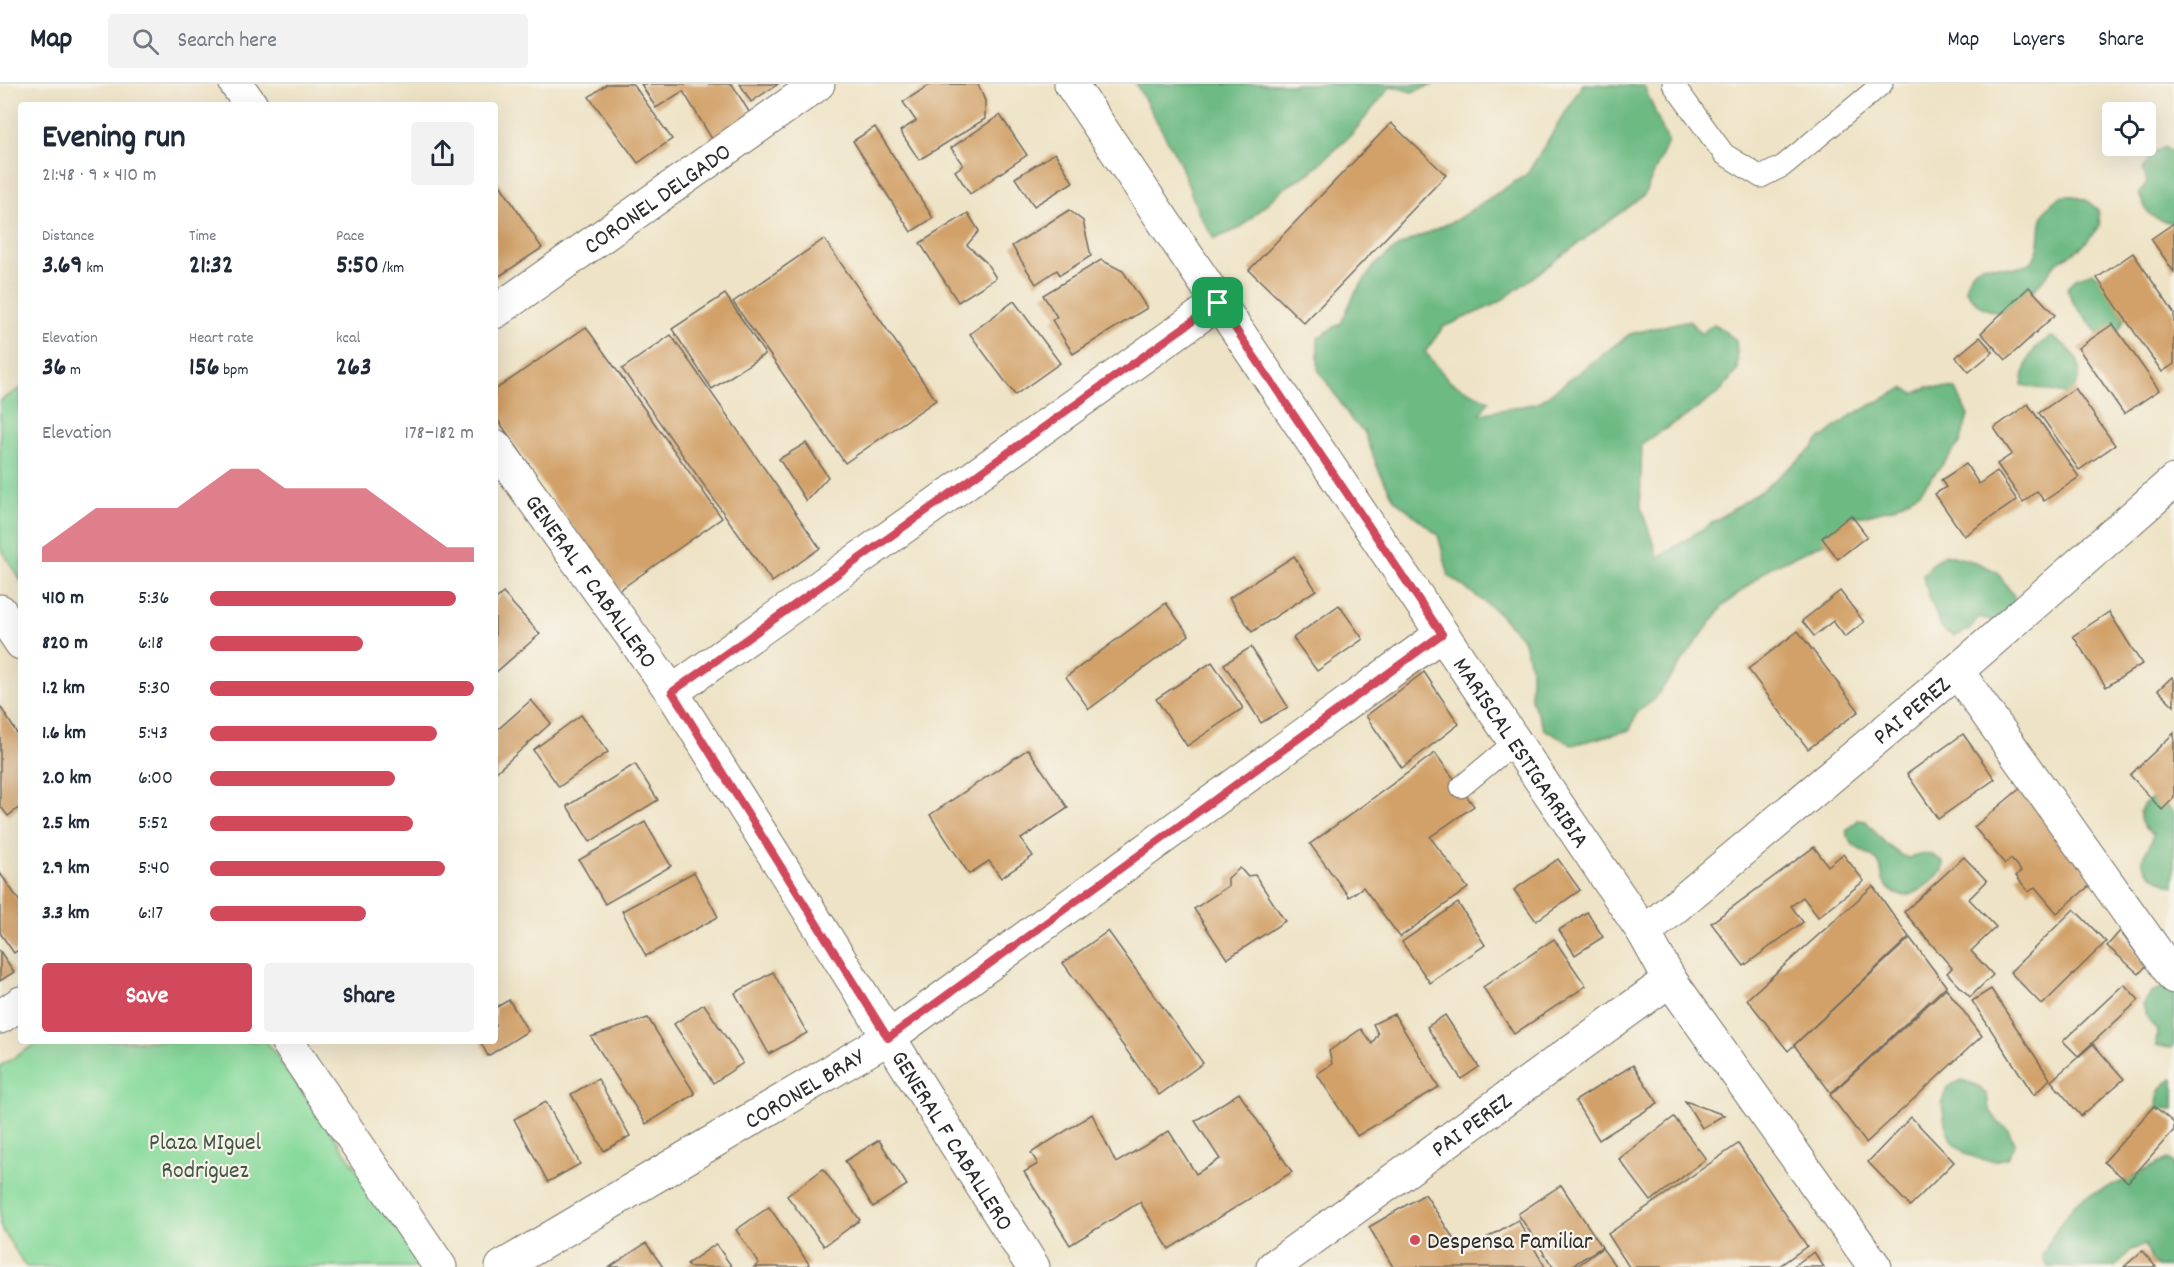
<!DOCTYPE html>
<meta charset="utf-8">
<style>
:root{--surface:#fff;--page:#f2f2f3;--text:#1f2937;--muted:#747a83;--line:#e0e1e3;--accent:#d1495b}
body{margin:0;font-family:Dekko,sans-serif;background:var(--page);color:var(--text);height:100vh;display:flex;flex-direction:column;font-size:22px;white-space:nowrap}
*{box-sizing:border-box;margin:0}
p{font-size:20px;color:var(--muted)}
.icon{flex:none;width:33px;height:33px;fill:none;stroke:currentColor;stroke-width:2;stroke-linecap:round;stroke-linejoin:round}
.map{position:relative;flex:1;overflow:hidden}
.sheet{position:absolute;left:18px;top:18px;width:480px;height:942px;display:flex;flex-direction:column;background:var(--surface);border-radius:6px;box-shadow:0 6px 24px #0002}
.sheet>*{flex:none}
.tools{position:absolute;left:2102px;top:18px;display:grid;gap:12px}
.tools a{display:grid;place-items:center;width:54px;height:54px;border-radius:6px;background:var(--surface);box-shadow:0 6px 24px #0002;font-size:30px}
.pin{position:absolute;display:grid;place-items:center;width:51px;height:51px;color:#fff;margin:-26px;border-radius:12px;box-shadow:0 3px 9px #0006}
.round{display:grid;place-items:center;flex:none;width:63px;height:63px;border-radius:6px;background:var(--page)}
.overview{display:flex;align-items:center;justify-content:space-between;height:102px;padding:0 24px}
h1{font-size:33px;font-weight:800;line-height:45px}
.stats{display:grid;grid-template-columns:repeat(3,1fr);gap:9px;height:102px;padding:6px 24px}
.stats div{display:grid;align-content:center}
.stats b{font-size:26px;font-weight:800}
.stats small{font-size:16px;font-weight:400}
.stats p{font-size:16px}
.chart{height:168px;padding:12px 24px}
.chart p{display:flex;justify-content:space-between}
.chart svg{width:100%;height:108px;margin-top:6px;fill:var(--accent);opacity:.7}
.primary-button{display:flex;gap:12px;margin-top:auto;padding:12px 24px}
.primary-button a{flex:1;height:69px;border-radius:6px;background:var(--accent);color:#fff;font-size:24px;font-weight:800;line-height:69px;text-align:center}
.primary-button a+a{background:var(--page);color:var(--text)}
ul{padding:0 24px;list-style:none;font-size:20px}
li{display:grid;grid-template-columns:96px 72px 1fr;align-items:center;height:45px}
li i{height:15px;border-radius:8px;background:var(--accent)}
header{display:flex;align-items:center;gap:36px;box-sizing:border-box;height:84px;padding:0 30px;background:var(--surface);border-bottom:2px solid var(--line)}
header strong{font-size:28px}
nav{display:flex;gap:33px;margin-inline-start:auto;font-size:21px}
.search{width:420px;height:54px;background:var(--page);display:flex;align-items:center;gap:15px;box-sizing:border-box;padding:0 21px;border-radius:6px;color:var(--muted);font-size:22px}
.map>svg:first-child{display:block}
</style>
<header>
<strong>Map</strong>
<div class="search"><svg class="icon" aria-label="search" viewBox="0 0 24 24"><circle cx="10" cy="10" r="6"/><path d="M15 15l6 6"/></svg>Search here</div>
<nav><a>Map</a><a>Layers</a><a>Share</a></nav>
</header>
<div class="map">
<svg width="2174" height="1183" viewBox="0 0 2174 1183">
<rect width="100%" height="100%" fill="#f7f3e8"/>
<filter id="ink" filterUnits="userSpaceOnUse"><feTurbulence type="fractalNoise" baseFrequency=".0167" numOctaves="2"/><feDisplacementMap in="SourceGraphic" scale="12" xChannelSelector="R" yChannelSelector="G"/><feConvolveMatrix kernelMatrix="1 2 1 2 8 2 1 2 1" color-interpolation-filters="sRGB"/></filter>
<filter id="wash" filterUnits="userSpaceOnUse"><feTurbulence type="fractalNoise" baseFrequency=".008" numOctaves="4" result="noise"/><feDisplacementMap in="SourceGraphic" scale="24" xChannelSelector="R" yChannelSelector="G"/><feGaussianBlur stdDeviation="1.35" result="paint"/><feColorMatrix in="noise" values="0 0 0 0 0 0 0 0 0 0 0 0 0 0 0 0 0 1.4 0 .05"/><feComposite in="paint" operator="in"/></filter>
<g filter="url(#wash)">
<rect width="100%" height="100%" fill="#eee3c6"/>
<g fill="#87da9b" stroke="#598263" stroke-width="1.5">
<path d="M21,304V497L0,463V317Z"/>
<path d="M41,957H266L423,1178L415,1183H26L0,1142V982Z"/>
</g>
<g fill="#6dba83" stroke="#4c7257" stroke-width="1.5">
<path d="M1136,0H1435L1412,8L1391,2L1352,50L1310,89L1284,104L1240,144L1214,155L1199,130L1179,77Z"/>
<path d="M1583,0L1644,2L1668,58L1644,111L1498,219L1443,243L1425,268L1450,298L1489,317L1480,330L1538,319L1630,250L1689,236L1701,250L1714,240L1736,256L1738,285L1719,309L1691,329L1642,359L1640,420L1658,474L1761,407L1812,365L1818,357L1852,331L1904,304L1914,310L1928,303L1956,305L1968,332L1960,359L1920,408L1893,424L1864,432H1850L1827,458L1769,484L1722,523L1653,617L1637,628L1630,646L1572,661L1544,645L1531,615V584L1523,555L1495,526L1449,492L1438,451L1394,415L1379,387L1364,347L1353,338L1318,285V254L1341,239L1355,209L1375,181L1399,162L1456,136L1527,90Z"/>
<path d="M2164,63L2174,69V139C2152,136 2147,131 2139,110L2147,98L2143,85L2151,70Z"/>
<path d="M2073,112L2086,116L2098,126L2100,141L2082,163L2056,179L2028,214L2003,229C1983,226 1977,222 1965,205C1977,159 2006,197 2030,178C2048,163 2031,138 2052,119C2053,118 2058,114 2059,113C2063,112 2069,112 2073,112Z"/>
<path d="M2093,188C2119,216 2141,227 2107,261L2073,218L2067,205L2076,194Z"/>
<path d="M2052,253C2078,268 2090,286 2069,311L2022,301C2025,278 2030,263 2052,253Z"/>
<path d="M1945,470L1975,478L1996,487L2014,512L2015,529L2006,541L1979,533L1969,546L1955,552L1942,546C1936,527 1926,510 1923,491L1933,479Z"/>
<path d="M2151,715H2158L2174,729V802C2164,800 2139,786 2143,773C2146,764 2152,763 2153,750C2137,742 2135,723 2151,715Z"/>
<path d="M1858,736L1866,737C1878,752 1890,767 1908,774C1923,770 1931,766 1943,779V787C1926,801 1905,827 1885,800C1880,793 1883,784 1878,778C1866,766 1848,765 1847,746Z"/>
<path d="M2164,903L2174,911V960L2171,964L2156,962L2157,947L2148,936L2143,921L2151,908Z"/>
<path d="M2174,995V1025L2157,1024C2157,1010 2160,1001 2174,995Z"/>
<path d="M1962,996L1976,1001L1987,1011L1989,1025L1998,1038L2008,1046L2015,1060L2008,1074C1977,1082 1949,1067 1944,1034C1944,1029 1941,1021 1943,1015C1944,1011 1947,1006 1949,1002Z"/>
<path d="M2168,1075L2174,1080V1183H2157L2151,1175L2145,1161L2131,1166L2115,1183H2048L2042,1172L2048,1159L2073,1121L2086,1112L2128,1095Z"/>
</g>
<g id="blocks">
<g fill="#d2a169">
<path d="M607,0H633L672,55L638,79L589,13Z"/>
<path d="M641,0H732L754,36L715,60L683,7L656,24Z"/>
<path d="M740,0H778L751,18Z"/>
<path d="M931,0H978L985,17V35L919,76L900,47L916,37L903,18Z"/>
<path d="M1000,31L1027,71L970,110L955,87L963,81L951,64Z"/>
<path d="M1391,39L1446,91L1304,239L1249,186Z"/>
<path d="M875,43L933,134L911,148L853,57Z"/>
<path d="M1055,69L1073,98L1034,122L1015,94Z"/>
<path d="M495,93L542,164L495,195Z"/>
<path d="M1069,126L1083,137L1091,172L1060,191L1057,186L1036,200L1012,162Z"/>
<path d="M968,129L979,147L967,161L986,178L996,194L958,218L920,159Z"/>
<path d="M2174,139V188L2151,155Z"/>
<path d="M824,155L936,316L845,379L733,218Z"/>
<path d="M2133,169L2174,229V280L2162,288L2097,194Z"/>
<path d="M1101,176L1123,187L1147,224L1073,270L1052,236L1057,233L1043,211Z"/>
<path d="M2029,203L2055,231L2006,276L1981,249Z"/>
<path d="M725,210L765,270L712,305L672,245Z"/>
<path d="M1014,217L1060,279L1015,311L970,250Z"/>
<path d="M2113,240L2159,306L2124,330L2078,264Z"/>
<path d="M586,243L722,434L618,507L495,332V306Z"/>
<path d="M671,251L820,464L772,498L622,285Z"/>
<path d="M1980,253L1993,268L1969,288L1956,273Z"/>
<path d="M2075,304L2115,361L2079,386L2039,329Z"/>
<path d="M2028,320L2079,393L2044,417L2037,407L2023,418L1997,380L2012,370L1994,344Z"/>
<path d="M806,359L828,393L806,417L779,375Z"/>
<path d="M1966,380L1979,400L1997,387L2017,416L1964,452L1935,410L1946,403L1941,396Z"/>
<path d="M1851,431L1867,452L1838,475L1822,454Z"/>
<path d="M1294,472L1316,506L1252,548L1229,514Z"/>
<path d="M1840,507L1864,538L1845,553L1833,537L1814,552L1802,537Z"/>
<path d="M503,509L540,550L495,589V516Z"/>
<path d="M1166,519L1189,551L1089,625L1066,593Z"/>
<path d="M1339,521L1363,555L1317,587L1293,554Z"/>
<path d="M2109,528L2142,580L2106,603L2073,552Z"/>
<path d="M1798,547L1859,627L1808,665L1748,585Z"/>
<path d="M1251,563L1288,623L1261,639L1224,580Z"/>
<path d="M1212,578L1243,624L1187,662L1156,615Z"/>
<path d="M1424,588L1459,640L1402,684L1366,632Z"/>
<path d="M2172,593L2174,596V622L2158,606Z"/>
<path d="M531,616L551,639L495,689V648Z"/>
<path d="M0,622L18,651L21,649V722L8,732L0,722Z"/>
<path d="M581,631L608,668L559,703L533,666Z"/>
<path d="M2174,649V714L2162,726L2130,691Z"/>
<path d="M1963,650L1995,695L1938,735L1907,690Z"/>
<path d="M1028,665L1068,724L1021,755L1033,772L1001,794L989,777L969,790L930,731Z"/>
<path d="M1435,669L1474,722L1430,753L1468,804L1400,853L1363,803L1349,813L1310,760Z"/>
<path d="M635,680L658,716L590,758L567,722Z"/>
<path d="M2023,702L2100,793L2057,829L2035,803L2029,808L2016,792L2021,787L2011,775L2005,780L1974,743Z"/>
<path d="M645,738L671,782L605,820L579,776Z"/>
<path d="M1814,763L1828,782L1843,770L1864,797L1818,833L1803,813L1791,822L1803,838L1744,882L1711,839Z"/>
<path d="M1964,773L1987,797L1969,815L1996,843L1971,867L1993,891L1970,913L1947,889L1952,884L1904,828Z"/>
<path d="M1558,775L1580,806L1536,837L1514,806Z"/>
<path d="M1240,784L1247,792L1255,791L1285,837L1227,875L1194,825L1228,802V794Z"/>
<path d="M694,788L718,833L646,872L622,827Z"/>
<path d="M0,789L21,819V864L14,869L0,849Z"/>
<path d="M1873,802L1909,853L1788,967L1747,915Z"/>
<path d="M1458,819L1485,861L1430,899L1402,858Z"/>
<path d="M2074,825L2106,858L2042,921L2010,888Z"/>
<path d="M1587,828L1603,853L1575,871L1559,846Z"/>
<path d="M1108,847L1203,979L1159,1011L1063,879Z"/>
<path d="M2120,847L2146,882L2139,890L2107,862Z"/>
<path d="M1910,854L1946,902L1831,1009L1794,961Z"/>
<path d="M1554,855L1586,902L1514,950L1483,903Z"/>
<path d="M0,867L14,888L0,897Z"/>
<path d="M773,888L807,949L769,970L735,909Z"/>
<path d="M2124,900L2139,916L2078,972L2063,957Z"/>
<path d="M1946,904L1982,952L1866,1059L1830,1011Z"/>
<path d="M1991,905L2050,995L2034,1011L1972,917Z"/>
<path d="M509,916L528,947L488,972L480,957H495V924Z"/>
<path d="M704,920L743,979L713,999L674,940Z"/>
<path d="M1394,930L1439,1003L1357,1052L1317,990L1332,980L1329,967L1361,945L1372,960L1378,950L1373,940Z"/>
<path d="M1445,931L1479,983L1461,995L1427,943Z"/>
<path d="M648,934L695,1010L646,1040L591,953Z"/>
<path d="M2093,960L2124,995L2081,1032L2051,997Z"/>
<path d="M1633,981L1658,1019L1599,1056L1575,1017Z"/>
<path d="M598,995L630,1052L604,1067L571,1010Z"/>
<path d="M1239,1009L1292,1088L1169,1165L1140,1118L1070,1161L1024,1088L1038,1080L1031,1069L1092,1030L1116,1079L1169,1047L1196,1090L1220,1075L1195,1037Z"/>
<path d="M1685,1017L1724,1031L1702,1044Z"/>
<path d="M546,1018L580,1080L548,1098L514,1035Z"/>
<path d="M2154,1022L2174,1039V1046L2128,1098L2104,1078Z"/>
<path d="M1674,1033L1706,1075L1651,1117L1619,1075Z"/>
<path d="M1911,1033L1954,1078L1910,1122L1868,1078Z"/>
<path d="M879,1056L907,1101L873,1123L845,1077Z"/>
<path d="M1738,1060L1807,1162L1778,1183H1629L1608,1150Z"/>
<path d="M823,1085L860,1136L824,1162L787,1112Z"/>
<path d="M1561,1101L1602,1163L1570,1183H1553L1518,1130Z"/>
<path d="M1425,1110L1462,1168L1518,1136L1545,1183H1393L1369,1143Z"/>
<path d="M769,1123L809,1180L805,1183H754L759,1179L736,1146Z"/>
<path d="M646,1159L663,1183H610Z"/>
<path d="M716,1160L732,1183H689L687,1180Z"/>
<path d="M1602,1164L1616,1183H1576Z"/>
<path d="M2142,1167L2156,1183H2124Z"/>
<path d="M1814,1168L1824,1183H1792Z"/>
</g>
</g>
</g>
<g filter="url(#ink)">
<use href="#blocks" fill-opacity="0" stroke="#6f6b61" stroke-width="1.5"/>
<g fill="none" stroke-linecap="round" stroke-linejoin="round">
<g stroke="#6f6b61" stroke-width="23">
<g id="service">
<path d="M1673,0L1724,70L1761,93L1783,82L1882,0"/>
<path d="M1461,703L1515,658"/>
</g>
</g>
<g stroke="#6f6b61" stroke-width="35">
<g id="minor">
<path d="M236,0L251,21"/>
<path id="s1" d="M495,228L818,0"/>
<path id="s2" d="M495,362L672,608L1033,1183"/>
<path d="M0,527L21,559"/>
<path d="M1957,587L2174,893"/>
<path d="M672,608L1218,219"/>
<path id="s3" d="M1644,849L1957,587L2174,397"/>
<path d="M0,933L21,919"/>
<path d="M287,957L440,1183"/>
<path id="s4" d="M502,1183L888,954L1442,550"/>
<path id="s5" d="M1273,1183L1670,896"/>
</g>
</g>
<g stroke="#6f6b61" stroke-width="35">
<g id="tertiary">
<path id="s6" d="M1071,0L1644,849L1670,896L1875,1183"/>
</g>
</g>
<use href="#service" stroke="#fff" stroke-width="21"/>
<use href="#minor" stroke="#fff" stroke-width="33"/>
<use href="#tertiary" stroke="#fff" stroke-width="33"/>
</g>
</g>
<g fill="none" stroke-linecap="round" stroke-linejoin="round" filter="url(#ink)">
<g stroke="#fff" stroke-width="12">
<path id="route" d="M1218,219L1442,550L888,954L672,608Z"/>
</g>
<use href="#route" stroke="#d1495b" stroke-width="8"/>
</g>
<circle fill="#d1495b" stroke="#f7f3e8" stroke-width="2" cx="1415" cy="1156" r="6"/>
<g text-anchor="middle" stroke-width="4.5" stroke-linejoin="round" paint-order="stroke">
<g font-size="24" fill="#2b2b2b" stroke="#f7f3e8">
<text dy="8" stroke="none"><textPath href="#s1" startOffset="198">CORONEL DELGADO</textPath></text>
<text dy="8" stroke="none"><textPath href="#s2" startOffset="166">GENERAL F CABALLERO</textPath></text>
<text dy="8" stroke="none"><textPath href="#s3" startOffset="348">PAI PEREZ</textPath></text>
<text dy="8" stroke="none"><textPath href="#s6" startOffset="806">MARISCAL ESTIGARRIBIA</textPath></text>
<text dy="8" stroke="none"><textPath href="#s4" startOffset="351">CORONEL BRAY</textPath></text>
<text dy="8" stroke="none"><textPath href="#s5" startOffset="244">PAI PEREZ</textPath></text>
<text dy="8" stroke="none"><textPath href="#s2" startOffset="832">GENERAL F CABALLERO</textPath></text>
</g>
<g font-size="24" fill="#425747" stroke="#f7f3e8">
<text x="205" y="1065">Plaza MIguel<tspan x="205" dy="28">Rodriguez</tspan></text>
</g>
<g font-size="24" fill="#2b2b2b" stroke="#f7f3e8" text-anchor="start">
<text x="1427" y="1164">Despensa Familiar</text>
</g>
</g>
</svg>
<div class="tools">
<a><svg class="icon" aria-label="locate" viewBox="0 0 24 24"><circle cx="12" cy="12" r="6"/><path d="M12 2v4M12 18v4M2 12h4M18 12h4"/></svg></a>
</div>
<div class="pin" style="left:1218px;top:219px;background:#1e9e55"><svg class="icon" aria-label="arrive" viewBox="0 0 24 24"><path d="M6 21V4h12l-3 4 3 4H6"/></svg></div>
<section class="sheet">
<div class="overview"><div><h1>Evening run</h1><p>21:48 · 9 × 410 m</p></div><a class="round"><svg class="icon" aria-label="share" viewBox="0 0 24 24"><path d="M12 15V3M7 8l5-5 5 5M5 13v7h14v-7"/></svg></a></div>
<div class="stats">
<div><p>Distance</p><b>3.69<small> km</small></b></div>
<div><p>Time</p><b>21:32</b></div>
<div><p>Pace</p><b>5:50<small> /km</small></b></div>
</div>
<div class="stats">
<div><p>Elevation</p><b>36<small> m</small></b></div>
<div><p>Heart rate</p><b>156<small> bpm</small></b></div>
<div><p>kcal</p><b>263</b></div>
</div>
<div class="chart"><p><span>Elevation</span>178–182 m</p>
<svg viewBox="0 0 160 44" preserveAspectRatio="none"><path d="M0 44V38L10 30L20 22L30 22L40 22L50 22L60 14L70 6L80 6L90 14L100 14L110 14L120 14L130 22L140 30L150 38L160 38V44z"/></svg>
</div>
<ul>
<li><b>410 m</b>5:36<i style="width:93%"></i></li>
<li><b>820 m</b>6:18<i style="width:58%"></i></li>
<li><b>1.2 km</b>5:30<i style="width:100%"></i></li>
<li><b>1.6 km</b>5:43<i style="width:86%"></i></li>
<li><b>2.0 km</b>6:00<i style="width:70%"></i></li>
<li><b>2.5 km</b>5:52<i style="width:77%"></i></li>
<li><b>2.9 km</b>5:40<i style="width:89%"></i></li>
<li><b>3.3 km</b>6:17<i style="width:59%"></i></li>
</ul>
<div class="primary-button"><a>Save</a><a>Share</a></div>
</section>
</div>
